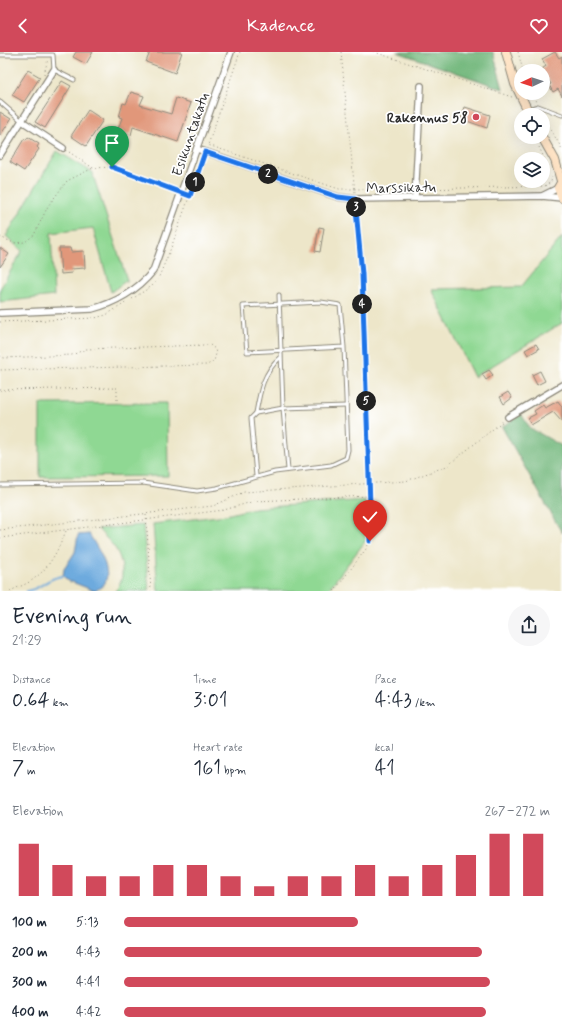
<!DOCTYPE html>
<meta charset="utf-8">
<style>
:root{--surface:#fff;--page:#f6f6f7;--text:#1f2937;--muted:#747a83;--accent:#d1495b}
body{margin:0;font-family:Mynerve,sans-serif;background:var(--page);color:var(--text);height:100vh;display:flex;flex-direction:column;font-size:15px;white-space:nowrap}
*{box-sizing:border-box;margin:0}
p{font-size:13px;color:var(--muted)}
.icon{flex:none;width:22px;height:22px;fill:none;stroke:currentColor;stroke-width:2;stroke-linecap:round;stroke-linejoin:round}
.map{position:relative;height:539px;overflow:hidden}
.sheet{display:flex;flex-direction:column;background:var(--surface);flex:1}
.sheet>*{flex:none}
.needle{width:26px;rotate:266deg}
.fabs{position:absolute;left:514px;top:12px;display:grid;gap:8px}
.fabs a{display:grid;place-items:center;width:36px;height:36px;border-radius:50%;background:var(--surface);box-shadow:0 4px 16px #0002;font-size:20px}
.pin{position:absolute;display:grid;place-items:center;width:34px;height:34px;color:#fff;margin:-41px -17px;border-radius:50% 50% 50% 0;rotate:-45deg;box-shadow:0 0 4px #0007}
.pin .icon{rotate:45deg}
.km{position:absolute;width:20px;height:20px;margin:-10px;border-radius:50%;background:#222;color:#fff;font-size:11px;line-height:20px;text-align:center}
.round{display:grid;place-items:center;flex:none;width:42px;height:42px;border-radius:21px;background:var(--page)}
.summary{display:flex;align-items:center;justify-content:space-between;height:68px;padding:0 12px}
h1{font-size:22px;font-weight:600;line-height:30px}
.stats{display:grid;grid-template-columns:repeat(3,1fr);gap:6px;height:68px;padding:4px 12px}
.stats div{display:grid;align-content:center}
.stats b{font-size:20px;font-weight:600}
.stats small{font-size:11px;font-weight:400}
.stats p{font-size:11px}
.chart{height:112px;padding:8px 12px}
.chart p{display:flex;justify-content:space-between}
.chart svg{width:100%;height:72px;margin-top:4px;stroke:var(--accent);stroke-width:6}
ul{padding:0 12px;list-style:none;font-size:13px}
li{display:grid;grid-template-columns:64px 48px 1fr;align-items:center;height:30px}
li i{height:10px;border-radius:5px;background:var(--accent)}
header{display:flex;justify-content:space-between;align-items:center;height:52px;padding:0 12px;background:var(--accent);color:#fff;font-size:18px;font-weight:600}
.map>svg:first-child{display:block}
</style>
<header><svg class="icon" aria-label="back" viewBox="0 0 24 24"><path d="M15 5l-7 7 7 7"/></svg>Kadence<svg class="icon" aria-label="heart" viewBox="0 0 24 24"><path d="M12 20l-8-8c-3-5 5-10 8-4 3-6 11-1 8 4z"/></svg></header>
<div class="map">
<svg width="562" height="539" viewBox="0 0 562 539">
<rect width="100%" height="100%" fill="#fff"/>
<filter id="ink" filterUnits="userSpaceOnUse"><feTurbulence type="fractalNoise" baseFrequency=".025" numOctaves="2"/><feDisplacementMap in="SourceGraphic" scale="8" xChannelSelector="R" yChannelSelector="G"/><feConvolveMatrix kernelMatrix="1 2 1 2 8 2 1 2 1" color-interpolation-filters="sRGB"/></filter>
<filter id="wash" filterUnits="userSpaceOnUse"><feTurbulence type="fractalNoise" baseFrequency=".012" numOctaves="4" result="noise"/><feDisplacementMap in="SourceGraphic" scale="16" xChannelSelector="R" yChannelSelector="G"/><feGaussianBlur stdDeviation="0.9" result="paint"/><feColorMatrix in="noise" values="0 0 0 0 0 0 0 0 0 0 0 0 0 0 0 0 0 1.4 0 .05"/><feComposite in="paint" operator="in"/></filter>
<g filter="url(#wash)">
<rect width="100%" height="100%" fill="#ede6c9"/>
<g fill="#8fd893" stroke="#5d825f">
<path d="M57,99L92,120L127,228L111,240L93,176L51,181L54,244L0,250V237L22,199L6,184Z"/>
<path d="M562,185V271L474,325L431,237L521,235Z"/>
<path d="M167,351L168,424L40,425V352Z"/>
<path d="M365,448L367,487L327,539H158L153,472L226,463L254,456Z"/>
<path d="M143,473L149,539H115C126,528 123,508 115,496C110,489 103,483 98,477Z"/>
</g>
<g fill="#73b87d" stroke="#4f7254">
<path d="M397,0H493L503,37Z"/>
<path d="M521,362L530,376L562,394V481L502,375Z"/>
</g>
<path fill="#6daade" stroke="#4c6a84" d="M89,482C96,494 112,516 105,531C103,534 98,537 95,539L72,530H69L63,524L64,517L75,500L78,483Z"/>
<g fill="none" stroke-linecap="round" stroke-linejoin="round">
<path stroke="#6daade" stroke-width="2" d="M27,539C44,536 45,526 63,524"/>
</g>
<g id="blocks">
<g fill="#e1977a">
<path d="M76,0H93L86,12L73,5Z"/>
<path d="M150,0H182L175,21L146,10Z"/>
<path d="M555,0L559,6L562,4V44L558,37L553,40L549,33L551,32L542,17L546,14L542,7Z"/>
<path d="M28,18L40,25L24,50L12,43Z"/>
<path d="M62,29L71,34L45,76L35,70Z"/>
<path d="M131,40L144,44L140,53L171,62L176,46L191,51L178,90L133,75L131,83L118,77L122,66L119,65L123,51L126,52Z"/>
<path d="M465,55L490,63L487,76L461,67Z"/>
<path d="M88,58L103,68L86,94L71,84Z"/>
<path d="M0,60L11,67L0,84Z"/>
<path d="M28,85L39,92L37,95L39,97L24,119L10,110L24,87L26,88Z"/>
<path d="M319,175L324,176L320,200L315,199Z"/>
<path d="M0,196L9,202L0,215Z"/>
<path d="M59,196H70L71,200L84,199L85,216L71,217L72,221L61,222Z"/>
<path d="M536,292L539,297L528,303L525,298Z"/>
<path d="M489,318L493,323L486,328L482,322Z"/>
<path d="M540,319L545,329L537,333L532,323Z"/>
<path d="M508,340L512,346L504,352L500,345Z"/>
<path d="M558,349L562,355V370L553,360L531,373L528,366L536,362L534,359L543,353L545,356Z"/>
</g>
</g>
</g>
<g filter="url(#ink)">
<use href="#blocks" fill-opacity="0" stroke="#8c887a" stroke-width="1"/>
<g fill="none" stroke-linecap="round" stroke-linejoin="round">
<g stroke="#8c887a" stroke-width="5">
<g id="lane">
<path d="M0,3H53L54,18L74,28"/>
<path d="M0,50L22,69"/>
<path d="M528,57L538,54L562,63"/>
<path d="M279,243L283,356L288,418"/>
<path d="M256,361C260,339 263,321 280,306"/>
<path d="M256,424L251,366L256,361L283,356L346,354"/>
<path d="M0,433L143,431L197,439L217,436L275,420L331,413L346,406L348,398L344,295L247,300L243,254L321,250L340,253L344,295"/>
</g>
</g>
<g stroke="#8c887a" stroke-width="8">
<g id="street">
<path d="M22,69L63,96"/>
<path d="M197,97L338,145L355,147L542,144L562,146"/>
<path d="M0,103L54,18"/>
<path d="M542,144L558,136"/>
<path d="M415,146L421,34"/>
<path d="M0,261L92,257C115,251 138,238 153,219L231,0"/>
<path d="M508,365L562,333"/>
</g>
</g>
<g stroke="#8c887a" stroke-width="10">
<g id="secondary">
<path d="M506,0L515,32L530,63"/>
<path d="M542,85L555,108L561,129"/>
<path d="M562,129L558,136L562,146"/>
</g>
</g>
<g stroke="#8c887a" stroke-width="1" stroke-dasharray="1 3" stroke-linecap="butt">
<path d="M240,0L208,93L339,137H410"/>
<path d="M341,0L355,141"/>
<path d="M374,0L512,45"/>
<path d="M518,0L523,19"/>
<path d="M44,22L48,7"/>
<path d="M532,41L536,50"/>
<path d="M543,64L562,97"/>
<path d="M539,95L548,114"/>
<path d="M69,100L93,116L112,115L175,138"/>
<path d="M421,137L545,134L551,130L552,125"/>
<path d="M0,185L14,191L25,190L34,183L48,154L67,129L93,116"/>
<path d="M132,247L152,234L158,227L171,196L203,106"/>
<path d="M0,270L95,266L106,263L127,250"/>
<path d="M0,304L4,306L72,303L86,297L203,293H210L215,297L216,302L214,309L207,313L0,318"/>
<path d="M0,338L117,336V351"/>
<path d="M146,463L151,539"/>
<path d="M0,478L213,454L244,440L406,429L447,414L503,369"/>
<path d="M0,486L224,458L255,449L369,444"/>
<path d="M10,539C18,535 28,532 35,526C50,515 59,496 66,479"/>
<path d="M334,539L366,497L370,489L371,477L362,222L356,154"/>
</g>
<use href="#lane" stroke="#fff" stroke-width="3"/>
<use href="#street" stroke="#fff" stroke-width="5.5"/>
<use href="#secondary" stroke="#ffe4c6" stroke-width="8"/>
</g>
</g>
<g fill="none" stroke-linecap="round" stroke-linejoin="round" filter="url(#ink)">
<g stroke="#fff" stroke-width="8">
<path id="route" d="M112,115L190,144L205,100L338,145L355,147L362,222L370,453V489"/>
</g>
<use href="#route" stroke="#1a73e8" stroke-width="5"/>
</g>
<circle fill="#d1495b" stroke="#fff" stroke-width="1.5" cx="476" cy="65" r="4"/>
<g text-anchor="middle" stroke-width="3.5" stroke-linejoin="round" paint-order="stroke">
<g font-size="14" font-weight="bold" fill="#2b2b2b" stroke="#fff" text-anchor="end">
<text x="468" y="70">Rakennus 58</text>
</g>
<g font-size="14" fill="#2b2b2b" stroke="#fff">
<text transform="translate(190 82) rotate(-71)" y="5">Esikuntakatu</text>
<text transform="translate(401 135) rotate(-1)" y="5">Marssikatu</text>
</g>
</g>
</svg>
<div class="fabs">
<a><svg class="needle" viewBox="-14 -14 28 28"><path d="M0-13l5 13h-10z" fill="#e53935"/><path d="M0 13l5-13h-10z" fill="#747a83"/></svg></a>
<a><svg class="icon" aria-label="locate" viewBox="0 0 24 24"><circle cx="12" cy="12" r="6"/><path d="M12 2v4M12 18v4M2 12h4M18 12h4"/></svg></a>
<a><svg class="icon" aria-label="layers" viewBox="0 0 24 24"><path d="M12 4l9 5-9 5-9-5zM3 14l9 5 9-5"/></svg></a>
</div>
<div class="pin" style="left:112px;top:115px;background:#1e9e55"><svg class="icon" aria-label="arrive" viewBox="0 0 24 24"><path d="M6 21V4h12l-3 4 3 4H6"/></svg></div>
<div class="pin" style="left:370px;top:489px;background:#d93025"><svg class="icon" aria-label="check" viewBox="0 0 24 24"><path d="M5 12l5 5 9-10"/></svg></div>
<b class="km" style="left:195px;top:130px">1</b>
<b class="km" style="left:268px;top:122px">2</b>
<b class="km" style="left:356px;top:155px">3</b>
<b class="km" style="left:362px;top:252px">4</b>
<b class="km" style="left:366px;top:349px">5</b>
</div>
<section class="sheet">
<div class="summary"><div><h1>Evening run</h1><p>21:29</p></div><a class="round"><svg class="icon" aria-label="share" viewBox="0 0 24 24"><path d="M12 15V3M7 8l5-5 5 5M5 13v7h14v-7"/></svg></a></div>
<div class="stats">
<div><p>Distance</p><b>0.64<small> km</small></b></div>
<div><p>Time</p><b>3:01</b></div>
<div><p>Pace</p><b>4:43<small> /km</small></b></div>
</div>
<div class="stats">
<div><p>Elevation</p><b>7<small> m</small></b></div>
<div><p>Heart rate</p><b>161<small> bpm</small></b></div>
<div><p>kcal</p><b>41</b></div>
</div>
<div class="chart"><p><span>Elevation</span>267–272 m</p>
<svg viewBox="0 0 160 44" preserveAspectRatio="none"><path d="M5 44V12M15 44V25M25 44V32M35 44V32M45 44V25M55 44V25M65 44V32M75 44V38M85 44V32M95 44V32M105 44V25M115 44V32M125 44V25M135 44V19M145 44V6M155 44V6"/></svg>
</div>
<ul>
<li><b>100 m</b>5:13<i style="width:55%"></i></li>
<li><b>200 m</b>4:43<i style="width:84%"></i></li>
<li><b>300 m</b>4:41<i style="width:86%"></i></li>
<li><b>400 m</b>4:42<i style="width:85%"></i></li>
</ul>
</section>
